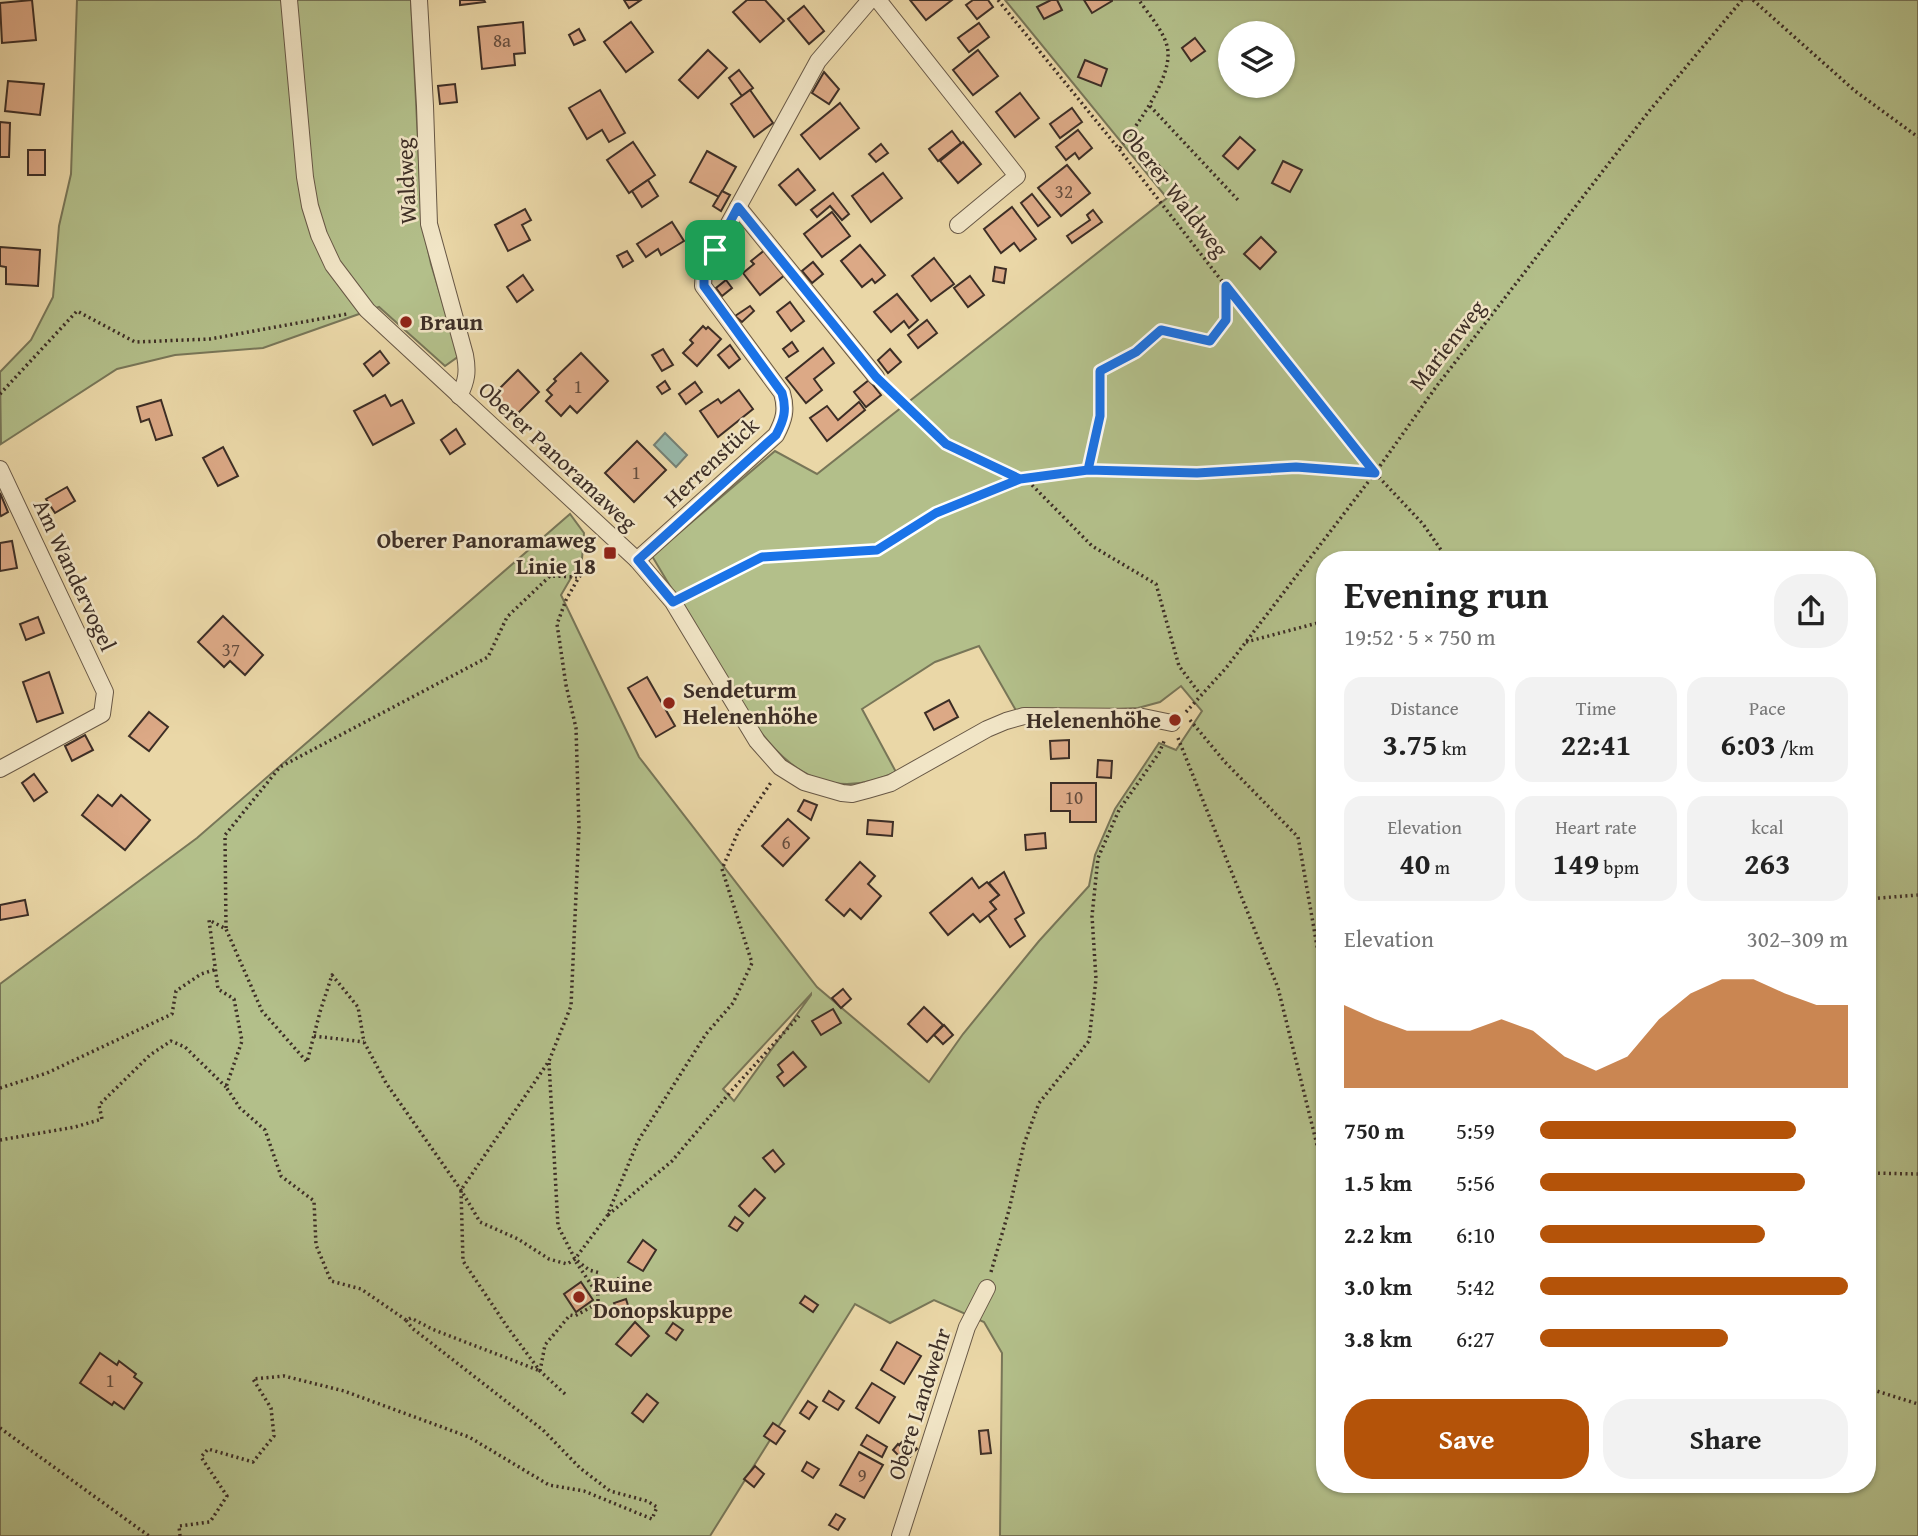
<!DOCTYPE html>
<meta charset="utf-8">
<style>
:root{--surface:#fff;--page:#f2f2f2;--text:#222;--muted:#767676;--accent:#b45309}
body{margin:0;font-family:"Gentium Book Plus",serif;background:var(--page);color:var(--text);height:100vh;display:flex;flex-direction:column;font-size:26px;white-space:nowrap}
*{box-sizing:border-box;margin:0}
p{font-size:23px;color:var(--muted)}
.icon{flex:none;width:38px;height:38px;fill:none;stroke:currentColor;stroke-width:2;stroke-linecap:round;stroke-linejoin:round}
.map{position:relative;flex:1;overflow:hidden}
.details{position:absolute;left:1316px;top:551px;width:560px;height:942px;display:flex;flex-direction:column;background:var(--surface);border-radius:28px;box-shadow:0 2px 5px #0004}
.details>*{flex:none}
.fabs{position:absolute;left:1218px;top:21px;display:grid;gap:14px}
.fabs a{display:grid;place-items:center;width:77px;height:77px;border-radius:50%;background:var(--surface);box-shadow:0 2px 5px #0004;font-size:35px}
.pin{position:absolute;display:grid;place-items:center;width:60px;height:60px;color:#fff;margin:-30px;border-radius:14px;box-shadow:0 4px 10px #0006}
.round{display:grid;place-items:center;flex:none;width:74px;height:74px;border-radius:28px;background:var(--page)}
.headline{display:flex;align-items:center;justify-content:space-between;height:119px;padding:0 28px}
h1{font-size:38px;font-weight:700;line-height:52px}
.figures{display:grid;grid-template-columns:repeat(3,1fr);gap:10px;height:119px;padding:7px 28px}
.figures div{display:grid;align-content:center;border-radius:18px;background:var(--page);text-align:center}
.figures b{font-size:30px;font-weight:700}
.figures small{font-size:19px;font-weight:400}
.figures p{font-size:19px}
.chart{height:196px;padding:14px 28px}
.chart p{display:flex;justify-content:space-between}
.chart svg{width:100%;height:126px;margin-top:7px;fill:var(--accent);opacity:.7}
.button{display:flex;gap:14px;margin-top:auto;padding:14px 28px}
.button a{flex:1;height:80px;border-radius:28px;background:var(--accent);color:#fff;font-size:28px;font-weight:700;line-height:80px;text-align:center}
.button a+a{background:var(--page);color:var(--text)}
ul{padding:0 28px;list-style:none;font-size:23px}
li{display:grid;grid-template-columns:112px 84px 1fr;align-items:center;height:52px}
li i{height:18px;border-radius:9px;background:var(--accent)}
.map>svg:first-child{display:block}
</style>
<div class="map">
<svg width="1918" height="1536" viewBox="0 0 1918 1536">
<rect width="100%" height="100%" fill="#ead7a7"/>
<filter id="stains"><feTurbulence type="fractalNoise" baseFrequency=".00286" numOctaves="4"/><feColorMatrix values="0 0 0 0 .2 0 0 0 0 .09 0 0 0 0 .02 0 0 0 .5 -.17"/></filter>
<radialGradient id="worn" r=".72"><stop offset=".6" stop-color="#630" stop-opacity="0"/><stop offset="1" stop-color="#630" stop-opacity=".3"/></radialGradient>
<g fill="#b3bf8a" stroke="#787658" stroke-width="2" fill-rule="evenodd">
<path d="M77,0H411L422,222L431,264L459,356L445,366L379,307L263,348L175,355L117,369L1,444L0,372L31,340L53,297L59,226L71,174Z"/>
<path d="M1005,0H1918V1536H1000L1002,1353L984,1322L934,1300L890,1323L855,1304L710,1536H0V984L197,838L570,514L584,533L582,559L561,595L639,757L817,987L929,1082L963,1034L1039,941L1089,886L1095,855L1115,809L1159,743L1176,750L1202,711L1181,686L1160,702L1138,708L1018,714L979,646L935,662L862,709L896,772C801,817 756,729 715,661C694,626 673,591 652,556L775,451L817,474L1167,198ZM1230,33H1283V86H1230ZM1325,560H1867V1484H1325ZM811,994V995L734,1101L723,1089Z"/>
</g>
<path fill="#98b9ab" stroke="#748176" stroke-width="2" d="M665,433L687,455L676,467L654,445Z"/>
<g fill="#dca986" stroke="#3d2e26" stroke-width="2">
<path d="M32,0L36,40L2,43L0,3Z"/>
<path d="M460,0H484L485,2L460,5Z"/>
<path d="M624,0H641L629,8Z"/>
<path d="M747,0H765L784,21L760,42L733,12Z"/>
<path d="M910,0H952L926,20Z"/>
<path d="M973,0H988L993,7L977,19L966,5Z"/>
<path d="M1051,0H1057L1062,10L1044,19L1037,7Z"/>
<path d="M1084,0H1112V1L1092,13Z"/>
<path d="M804,6L824,31L809,44L788,19Z"/>
<path d="M523,22L525,53L514,54L515,65L482,69L478,27Z"/>
<path d="M631,22L653,52L626,72L604,42Z"/>
<path d="M979,23L989,37L969,52L958,38Z"/>
<path d="M579,29L585,40L574,45L569,35Z"/>
<path d="M1195,38L1205,51L1191,61L1182,48Z"/>
<path d="M708,50L727,68L698,98L679,80Z"/>
<path d="M978,50L998,76L973,95L953,70Z"/>
<path d="M1085,60L1107,69L1101,86L1078,77Z"/>
<path d="M739,70L753,88L742,96L729,78Z"/>
<path d="M824,72L839,89L829,104L812,93Z"/>
<path d="M8,81L44,84L40,115L5,111Z"/>
<path d="M455,84L457,102L440,104L438,86Z"/>
<path d="M600,90L625,133L609,142L602,130L587,139L569,108Z"/>
<path d="M750,90L773,123L754,137L731,104Z"/>
<path d="M1020,93L1039,118L1015,137L996,112Z"/>
<path d="M840,103L859,128L820,159L801,135Z"/>
<path d="M1072,108L1082,122L1060,138L1050,124Z"/>
<path d="M0,122L10,123L9,157H0Z"/>
<path d="M1078,130L1092,148L1079,159L1075,153L1066,160L1056,147Z"/>
<path d="M952,131L961,143L938,161L929,149Z"/>
<path d="M1240,137L1255,150L1238,169L1223,156Z"/>
<path d="M633,142L655,175L629,193L607,160Z"/>
<path d="M963,142L981,164L958,183L940,161Z"/>
<path d="M881,144L888,153L876,162L869,154Z"/>
<rect x="28" y="150" width="17" height="25"/>
<path d="M707,151L736,167L719,197L690,182Z"/>
<path d="M1283,161L1302,170L1290,192L1272,183Z"/>
<path d="M1156,162L1167,174L1159,181L1148,169Z"/>
<path d="M1067,165L1090,193L1061,216L1038,188Z"/>
<path d="M798,169L815,190L796,205L779,185Z"/>
<path d="M883,173L902,198L871,222L852,196Z"/>
<path d="M648,180L658,196L642,207L632,191Z"/>
<path d="M722,191L730,195L721,211L713,206Z"/>
<path d="M833,193L849,214L842,220L830,206L817,217L811,210Z"/>
<path d="M1032,194L1050,217L1038,226L1021,203Z"/>
<path d="M1012,207L1036,239L1020,251L1014,243L1001,253L984,229Z"/>
<path d="M525,209L531,220L522,225L530,240L508,251L495,225Z"/>
<path d="M1093,210L1102,222L1072,243L1067,236L1090,220L1087,215Z"/>
<path d="M832,212L850,236L822,257L804,234Z"/>
<path d="M672,222L684,241L661,255L658,249L646,257L637,244Z"/>
<path d="M1261,237L1276,252L1260,269L1244,254Z"/>
<path d="M860,245L885,275L875,283L872,279L862,287L841,261Z"/>
<path d="M0,247L40,250L38,286L6,284V267L0,266Z"/>
<path d="M766,249L786,274L760,295L743,273L754,264L751,261Z"/>
<path d="M627,251L633,261L623,267L617,256Z"/>
<path d="M934,258L954,284L931,301L912,276Z"/>
<path d="M813,262L823,274L812,283L802,271Z"/>
<path d="M995,267L1006,269L1004,283L993,281Z"/>
<path d="M523,275L533,290L517,302L507,287Z"/>
<path d="M970,276L984,295L968,307L954,288Z"/>
<path d="M726,280L732,288L722,296L716,288Z"/>
<path d="M897,294L918,320L909,328L904,321L891,332L874,312Z"/>
<path d="M790,302L804,321L791,331L777,312Z"/>
<path d="M750,306L754,311L742,322L735,316Z"/>
<path d="M927,320L937,333L918,348L908,335Z"/>
<path d="M703,326L706,329L708,327L721,339L697,366L683,353L693,343L690,340Z"/>
<path d="M792,342L798,351L789,357L783,349Z"/>
<path d="M730,345L740,359L729,368L718,355Z"/>
<path d="M823,348L834,363L814,379L822,390L806,403L786,378Z"/>
<path d="M663,349L673,365L662,371L652,355Z"/>
<path d="M890,349L901,362L888,373L878,360Z"/>
<path d="M380,351L389,363L373,376L364,364Z"/>
<path d="M581,353L608,381L577,413L570,406L561,416L546,401L552,395L547,390L556,381L554,379Z"/>
<path d="M518,370L539,392L515,416L494,394Z"/>
<path d="M869,380L881,395L866,407L854,392Z"/>
<path d="M665,381L670,389L662,394L657,387Z"/>
<path d="M695,382L702,392L686,404L679,394Z"/>
<path d="M739,390L753,409L718,437L700,411L718,399L721,403Z"/>
<path d="M385,395L391,406L402,400L414,423L373,445L354,411Z"/>
<path d="M161,400L172,435L156,440L149,419L141,422L137,407Z"/>
<path d="M859,402L865,410L827,441L810,418L827,406L838,420Z"/>
<path d="M456,429L465,444L450,454L441,440Z"/>
<path d="M637,441L666,470L634,502L605,473Z"/>
<path d="M223,447L238,476L218,486L203,458Z"/>
<path d="M67,487L75,501L55,513L46,499Z"/>
<path d="M0,493L8,512L1,516L0,514Z"/>
<path d="M12,541L17,568L0,571V543Z"/>
<path d="M223,616L263,655L245,675L230,661L224,667L198,642Z"/>
<path d="M38,617L44,633L26,640L20,624Z"/>
<path d="M49,672L63,713L37,722L23,682Z"/>
<path d="M647,677L675,726L656,737L628,688Z"/>
<circle cx="669" cy="702" r="6"/>
<path d="M949,700L958,717L934,730L925,713Z"/>
<path d="M149,712L168,727L149,751L129,736Z"/>
<path d="M85,735L93,750L72,761L65,746Z"/>
<path d="M1069,740V758L1051,759L1050,741Z"/>
<path d="M1098,760L1112,761L1111,778L1097,777Z"/>
<path d="M34,774L47,792L34,801L22,783Z"/>
<path d="M1051,783H1096V822H1070V811H1051Z"/>
<path d="M98,795L112,806L121,795L150,820L125,850L82,815Z"/>
<path d="M804,800L817,805L811,820L798,811Z"/>
<path d="M788,819L809,838L783,866L762,846Z"/>
<path d="M868,820L893,822L892,836L867,834Z"/>
<path d="M1045,833L1046,848L1026,850L1025,835Z"/>
<path d="M860,862L875,876L868,884L881,896L861,919L850,909L844,916L826,900Z"/>
<path d="M1004,872L1024,913L1015,919L1025,936L1010,947L988,915L996,909L990,902L999,895L989,883Z"/>
<path d="M972,878L979,888L987,882L999,895L990,902L996,909L980,922L973,914L948,935L930,913Z"/>
<path d="M25,900L28,915L0,920V905Z"/>
<path d="M843,989L851,999L841,1008L832,998Z"/>
<path d="M924,1007L943,1025L927,1042L908,1024Z"/>
<path d="M833,1009L841,1023L821,1035L812,1021Z"/>
<path d="M944,1025L953,1035L943,1044L934,1035Z"/>
<path d="M793,1052L806,1067L784,1086L777,1077L783,1072L778,1065Z"/>
<path d="M773,1150L784,1164L775,1172L763,1158Z"/>
<path d="M755,1189L765,1198L749,1216L739,1206Z"/>
<path d="M735,1217L743,1223L737,1231L729,1226Z"/>
<path d="M643,1240L656,1250L643,1271L628,1262Z"/>
<path d="M618,1278L630,1285L626,1292L614,1284Z"/>
<path d="M581,1282L593,1300L576,1312L564,1294Z"/>
<path d="M805,1296L818,1305L813,1312L800,1303Z"/>
<path d="M626,1299L631,1315L620,1319L614,1303Z"/>
<path d="M635,1322L649,1336L631,1356L616,1344Z"/>
<path d="M673,1323L683,1330L676,1340L666,1333Z"/>
<path d="M897,1342L921,1356L904,1384L881,1370Z"/>
<path d="M100,1353L117,1365L119,1361L136,1374L134,1377L142,1383L124,1409L114,1402L112,1405L80,1383Z"/>
<path d="M872,1383L895,1397L879,1423L856,1408Z"/>
<path d="M829,1391L844,1401L838,1410L823,1401Z"/>
<path d="M647,1394L658,1403L643,1422L632,1413Z"/>
<path d="M808,1401L817,1407L809,1419L800,1413Z"/>
<path d="M773,1423L785,1431L776,1444L764,1436Z"/>
<path d="M988,1430L991,1453L981,1454L979,1431Z"/>
<path d="M867,1435L887,1447L882,1457L861,1445Z"/>
<path d="M906,1438L917,1449L911,1454L900,1444Z"/>
<path d="M898,1444L911,1456L905,1462L893,1450Z"/>
<path d="M859,1452L883,1465L864,1498L840,1485Z"/>
<path d="M807,1462L819,1469L813,1478L802,1471Z"/>
<path d="M755,1466L764,1474L754,1487L744,1479Z"/>
<path d="M836,1514L845,1519L838,1530L829,1525Z"/>
</g>
<g fill="none" stroke-linecap="round" stroke-linejoin="round">
<g stroke="#685846" stroke-width="18">
<g id="minor">
<path d="M289,0L305,177L310,206L319,235L333,265L367,310L637,560L673,602L757,741L780,767L804,782L842,793L852,794L867,790L891,783L987,729L1006,721L1024,716L1143,717L1172,723"/>
<path d="M419,0L425,106L429,224L465,355C468,371 467,381 459,396"/>
<path d="M878,0L1017,176L958,225"/>
<path d="M738,207L876,377"/>
<path d="M0,469L105,692L102,714L0,769"/>
<path d="M637,560L776,435C784,420 787,410 782,393L703,286L704,269L818,61L870,0"/>
<path d="M900,1536L967,1327L987,1288"/>
</g>
</g>
<g stroke="#3d2e26" stroke-width="3.5" stroke-dasharray="2 3.5" stroke-linecap="butt">
<path d="M998,0L1119,149L1299,380L1375,473L1423,524L1448,560"/>
<path d="M1753,0L1855,91L1918,137"/>
<path d="M1150,106L1238,200"/>
<path d="M1120,148C1136,126 1170,81 1168,52C1167,34 1148,14 1139,0"/>
<path d="M888,388L946,444L1031,484L1092,546L1156,584L1179,666L1200,694"/>
<path d="M0,394L77,311L135,342L210,339L347,314"/>
<path d="M1088,470L1100,416V371L1136,352L1161,330L1210,341L1226,320V286"/>
<path d="M687,595L762,557L877,550L936,513L1020,479L1088,470L1197,473L1296,467L1375,473"/>
<path d="M1246,642L1325,621"/>
<path d="M1186,712L1226,668L1375,473L1436,387L1650,110L1742,0"/>
<path d="M1190,720L1225,762L1298,837L1325,992"/>
<path d="M1178,738L1278,988L1325,1177"/>
<path d="M1867,899L1918,895"/>
<path d="M226,928L225,835L280,767L488,657L507,617L550,576L579,577"/>
<path d="M314,1036L364,1042"/>
<path d="M549,1063L558,1226L575,1259L589,1270L600,1273"/>
<path d="M0,1088L47,1073L172,1014L176,991L201,974L217,969"/>
<path d="M0,1140L75,1127L102,1119L99,1105L150,1055L171,1041L185,1047L226,1087"/>
<path d="M1867,1173L1918,1174"/>
<path d="M608,1215L672,1161L733,1089L799,1016"/>
<path d="M991,1272L1009,1210L1024,1144L1039,1103L1089,1041L1096,979L1092,916L1098,858L1119,810L1159,753L1165,739"/>
<path d="M406,1320L361,1289L331,1281L316,1245L314,1201L281,1176L265,1130L240,1108L226,1087L242,1041L234,999L218,989L209,920L226,929L262,1011L307,1062L320,1012L332,975L358,1007L364,1042L386,1083L461,1190L480,1222L518,1239L549,1259L567,1264L575,1259L607,1216L638,1141L706,1034L733,1003L752,963L722,869L739,830L772,781"/>
<path d="M540,1371L545,1345L570,1315L575,1316L598,1303V1295L576,1262"/>
<path d="M1867,1388L1918,1404"/>
<path d="M565,1394L540,1371L508,1328L463,1261L461,1190L549,1061L571,1006L579,828L576,728L566,685L557,624L566,600L579,577L595,561"/>
<path d="M0,1428L149,1536"/>
<path d="M180,1536L179,1526L210,1522L227,1496L201,1457L208,1449L253,1462L274,1436L271,1408L253,1379L284,1376L344,1391L469,1437L549,1485L584,1491L652,1519L657,1507L647,1501L610,1491L580,1468L543,1430L412,1328L406,1320L411,1318L432,1329L540,1371"/>
</g>
<use href="#minor" stroke="#f1e5c6" stroke-width="16"/>
</g>
<g fill="none" stroke-linecap="round" stroke-linejoin="round">
<g stroke="#fff" stroke-width="14">
<path id="route" d="M715,250L704,269V286L782,393C787,410 784,420 776,435L638,560L673,602L762,557L877,550L936,513L1020,479L1088,470L1197,473L1296,467L1375,473L1226,286V320L1210,341L1161,330L1136,352L1100,371V416L1088,470L1020,479L946,444L876,377L738,207L715,250"/>
</g>
<use href="#route" stroke="#1a73e8" stroke-width="9"/>
</g>
<g fill="#8f2418" stroke="#f1e5c6" stroke-width="2.5">
<circle cx="406" cy="322" r="7"/>
<rect x="603" y="546" width="14" height="14" rx="3.5"/>
<circle cx="669" cy="703" r="7"/>
<circle cx="1175" cy="720" r="7"/>
<circle cx="579" cy="1297" r="7"/>
</g>
<g text-anchor="middle" stroke-width="5" stroke-linejoin="round" paint-order="stroke">
<g font-size="19" fill="#654d3e">
<text x="502" y="47">8a</text>
<text x="1064" y="198">32</text>
<text x="578" y="393">1</text>
<text x="636" y="479">1</text>
<text x="231" y="656">37</text>
<text x="1074" y="804">10</text>
<text x="786" y="849">6</text>
<text x="110" y="1387">1</text>
<text x="862" y="1482">9</text>
</g>
<g font-size="23" fill="#3d2e26" stroke="#f1e5c6">
<text transform="translate(406 181) rotate(-93)" y="8">Waldweg</text>
<text transform="translate(1175 192) rotate(52)" y="8">Oberer Waldweg</text>
<text transform="translate(1447 345) rotate(-52)" y="8">Marienweg</text>
<text transform="translate(558 456) rotate(43)" y="8">Oberer Panoramaweg</text>
<text transform="translate(711 462) rotate(-43)" y="8">Herrenstück</text>
<text transform="translate(75 575) rotate(65)" y="8">Am Wandervogel</text>
<text transform="translate(919 1404) rotate(-72)" y="8">Obere Landwehr</text>
</g>
<g font-size="23" font-weight="bold" fill="#3d2e26" stroke="#f1e5c6" text-anchor="start">
<text x="420" y="330">Braun</text>
<text x="596" y="548" text-anchor="end">Oberer Panoramaweg<tspan x="596" dy="26">Linie 18</tspan></text>
<text x="683" y="698">Sendeturm<tspan x="683" dy="26">Helenenhöhe</tspan></text>
<text x="1161" y="728" text-anchor="end">Helenenhöhe</text>
<text x="593" y="1292">Ruine<tspan x="593" dy="26">Donopskuppe</tspan></text>
</g>
</g>
<rect width="100%" height="100%" filter="url(#stains)"/>
<rect width="100%" height="100%" fill="url(#worn)"/>
</svg>
<div class="fabs">
<a><svg class="icon" aria-label="layers" viewBox="0 0 24 24"><path d="M12 4l9 5-9 5-9-5zM3 14l9 5 9-5"/></svg></a>
</div>
<div class="pin" style="left:715px;top:250px;background:#1e9e55"><svg class="icon" aria-label="arrive" viewBox="0 0 24 24"><path d="M6 21V4h12l-3 4 3 4H6"/></svg></div>
<section class="details">
<div class="headline"><div><h1>Evening run</h1><p>19:52 · 5 × 750 m</p></div><a class="round"><svg class="icon" aria-label="share" viewBox="0 0 24 24"><path d="M12 15V3M7 8l5-5 5 5M5 13v7h14v-7"/></svg></a></div>
<div class="figures">
<div><p>Distance</p><b>3.75<small> km</small></b></div>
<div><p>Time</p><b>22:41</b></div>
<div><p>Pace</p><b>6:03<small> /km</small></b></div>
</div>
<div class="figures">
<div><p>Elevation</p><b>40<small> m</small></b></div>
<div><p>Heart rate</p><b>149<small> bpm</small></b></div>
<div><p>kcal</p><b>263</b></div>
</div>
<div class="chart"><p><span>Elevation</span>302–309 m</p>
<svg viewBox="0 0 160 44" preserveAspectRatio="none"><path d="M0 44V15L10 20L20 24L30 24L40 24L50 20L60 24L70 33L80 38L90 33L100 20L110 11L120 6L130 6L140 11L150 15L160 15V44z"/></svg>
</div>
<ul>
<li><b>750 m</b>5:59<i style="width:83%"></i></li>
<li><b>1.5 km</b>5:56<i style="width:86%"></i></li>
<li><b>2.2 km</b>6:10<i style="width:73%"></i></li>
<li><b>3.0 km</b>5:42<i style="width:100%"></i></li>
<li><b>3.8 km</b>6:27<i style="width:61%"></i></li>
</ul>
<div class="button"><a>Save</a><a>Share</a></div>
</section>
</div>
